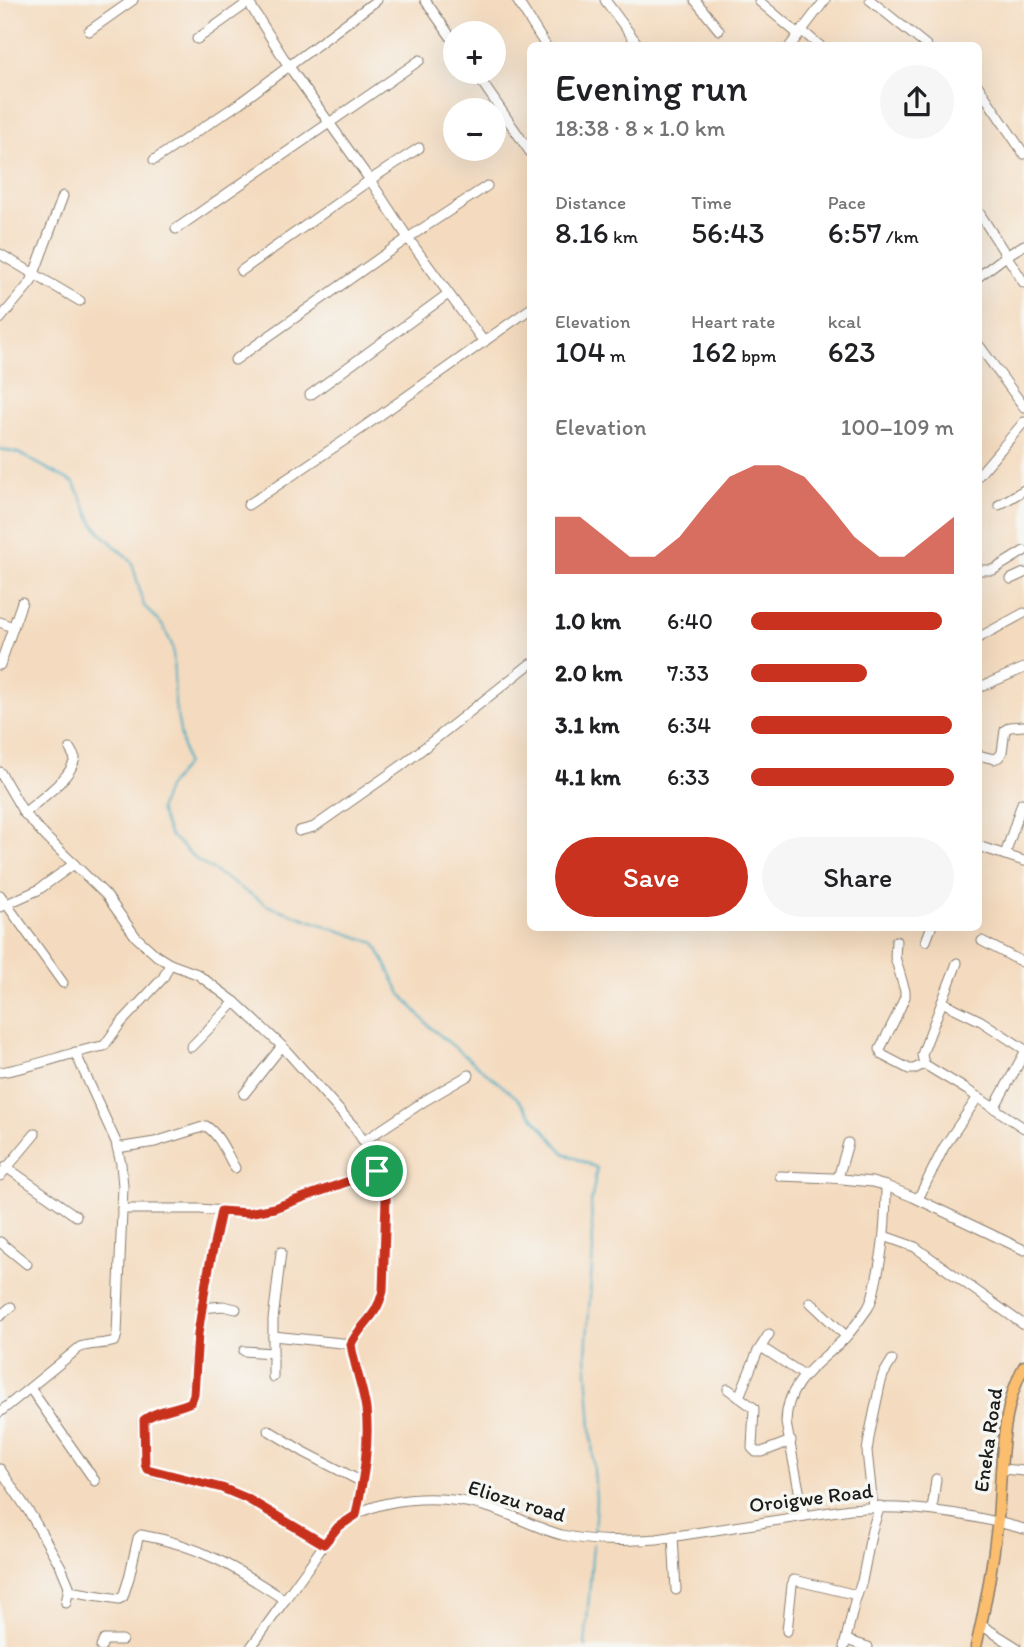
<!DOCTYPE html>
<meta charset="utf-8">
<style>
:root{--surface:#fff;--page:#f6f6f6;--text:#202124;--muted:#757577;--accent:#c8321e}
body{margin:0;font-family:Itim,sans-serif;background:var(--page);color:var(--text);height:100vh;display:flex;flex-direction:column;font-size:26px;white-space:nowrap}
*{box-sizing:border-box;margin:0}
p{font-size:23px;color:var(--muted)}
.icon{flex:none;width:38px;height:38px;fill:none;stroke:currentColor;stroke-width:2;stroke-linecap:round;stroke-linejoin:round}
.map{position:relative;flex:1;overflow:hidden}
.drawer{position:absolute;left:527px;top:42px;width:455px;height:889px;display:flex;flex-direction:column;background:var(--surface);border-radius:10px;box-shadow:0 7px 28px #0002}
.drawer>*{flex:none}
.controls{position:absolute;left:443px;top:21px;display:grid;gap:14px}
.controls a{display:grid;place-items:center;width:63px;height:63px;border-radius:50%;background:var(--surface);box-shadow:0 7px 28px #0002;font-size:35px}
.pin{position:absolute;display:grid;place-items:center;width:60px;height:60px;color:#fff;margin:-30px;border:4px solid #fff;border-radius:50%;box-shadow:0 2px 7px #0007}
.round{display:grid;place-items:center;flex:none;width:74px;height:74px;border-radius:37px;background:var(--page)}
.headline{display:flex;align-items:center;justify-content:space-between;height:119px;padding:0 28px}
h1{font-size:38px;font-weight:600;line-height:52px}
.stats{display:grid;grid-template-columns:repeat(3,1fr);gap:10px;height:119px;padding:7px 28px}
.stats div{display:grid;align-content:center}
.stats b{font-size:30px;font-weight:600}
.stats small{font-size:19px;font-weight:400}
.stats p{font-size:19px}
.chart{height:196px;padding:14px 28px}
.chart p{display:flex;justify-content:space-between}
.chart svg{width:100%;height:126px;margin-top:7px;fill:var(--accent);opacity:.7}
.button{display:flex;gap:14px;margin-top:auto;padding:14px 28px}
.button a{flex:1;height:80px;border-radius:42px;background:var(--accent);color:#fff;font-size:28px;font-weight:600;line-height:80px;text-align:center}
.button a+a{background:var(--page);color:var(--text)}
ul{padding:0 28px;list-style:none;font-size:23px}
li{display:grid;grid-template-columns:112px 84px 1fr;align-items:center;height:52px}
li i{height:18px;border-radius:9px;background:var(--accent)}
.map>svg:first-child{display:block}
</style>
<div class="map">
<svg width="1024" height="1647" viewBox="0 0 1024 1647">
<rect width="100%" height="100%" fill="#f6f6f2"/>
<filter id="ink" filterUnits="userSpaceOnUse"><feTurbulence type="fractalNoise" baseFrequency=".0143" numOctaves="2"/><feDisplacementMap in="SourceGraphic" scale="14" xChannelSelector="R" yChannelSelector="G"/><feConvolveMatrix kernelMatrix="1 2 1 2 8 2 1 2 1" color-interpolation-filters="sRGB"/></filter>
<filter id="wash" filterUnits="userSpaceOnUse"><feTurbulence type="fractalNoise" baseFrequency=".00686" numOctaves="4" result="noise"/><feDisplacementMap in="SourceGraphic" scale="28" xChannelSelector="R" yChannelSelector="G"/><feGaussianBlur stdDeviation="1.57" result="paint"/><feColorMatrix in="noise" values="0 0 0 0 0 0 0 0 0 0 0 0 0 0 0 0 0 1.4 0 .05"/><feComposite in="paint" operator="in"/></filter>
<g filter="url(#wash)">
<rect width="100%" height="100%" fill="#f4dbbf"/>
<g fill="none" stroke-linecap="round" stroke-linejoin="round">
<g stroke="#42a9c2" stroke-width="2">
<path d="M0,449L18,453L74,483L93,523L103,535L132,562L144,606L163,626L173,647L175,704L186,764L167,788L159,810L169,834L198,861L269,906L375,943L401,994L431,1028L516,1097L564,1153L597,1168L591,1203L593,1250L586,1355L596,1500L594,1535"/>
<path d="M585,1647L593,1544"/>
</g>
</g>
</g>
<g filter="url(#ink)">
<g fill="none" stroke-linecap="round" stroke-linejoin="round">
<g stroke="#887c6e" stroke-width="11">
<g id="minor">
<path d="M247,0L288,65L370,180L408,238L484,342"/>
<path d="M425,0L455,43"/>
<path d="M517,0L546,46"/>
<path d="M605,0L639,46"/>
<path d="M695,0L719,30"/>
<path d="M870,0L927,46"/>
<path d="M759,1L798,34"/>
<path d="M801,30L820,46"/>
<path d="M89,31L133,0"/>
<path d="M197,39L249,2"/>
<path d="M790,46L825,0"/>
<path d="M475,72L530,152"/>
<path d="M978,86L1024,154"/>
<path d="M154,160L237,105L377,0"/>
<path d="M978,211L1024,283"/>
<path d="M176,229L420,60"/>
<path d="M0,254L80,301"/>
<path d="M241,271L370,180L419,148"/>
<path d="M978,277L1006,256L1024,245"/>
<path d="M0,319L31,282L63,196"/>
<path d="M978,344L1024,407"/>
<path d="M235,360L408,238L487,186"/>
<path d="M310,395L448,294"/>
<path d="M978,476L1024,422"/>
<path d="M248,505L348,438L530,309"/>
<path d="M999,505L1024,490"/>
<path d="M978,570H993L1024,551"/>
<path d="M1011,579L1024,573"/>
<path d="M0,622L12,627"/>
<path d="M978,638L1024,613"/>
<path d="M0,665L22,602"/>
<path d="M978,688L1024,668"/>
<path d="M978,755L994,759L999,757L1002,752L1005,730L1010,727L1024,726"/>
<path d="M0,772L24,813L47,838L106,895L136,937L157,956L170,964L197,974L235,1002"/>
<path d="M24,813C40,799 71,779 75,758L70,749"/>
<path d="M299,831L314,827L401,766L530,664"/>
<path d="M978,846L1024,861"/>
<path d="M1005,855L1022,803"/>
<path d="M0,895L63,983"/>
<path d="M0,907L38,890L74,864"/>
<path d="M896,941L895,957L905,991V997L896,1017L880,1049L882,1055L909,1069H914L924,1064"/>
<path d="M926,941L931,928"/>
<path d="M982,941L1024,963"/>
<path d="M942,1002L981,1021L1024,1049"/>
<path d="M191,1047L235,1002L282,1046L355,1128L369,1150L386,1199L383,1291C376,1319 362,1322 351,1344L366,1408L367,1448L356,1515"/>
<path d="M924,1064L967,1090L1024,1128"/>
<path d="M924,1064L922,1055L924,1049L957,963"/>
<path d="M0,1072C36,1067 69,1052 104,1046L120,1024L163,978L170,964"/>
<path d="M244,1094L282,1046"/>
<path d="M994,1108L1024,1054"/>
<path d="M364,1141L426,1100L469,1075"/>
<path d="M117,1148L155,1142L206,1126C220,1135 227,1155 235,1168"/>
<path d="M6,1167L76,1216"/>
<path d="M0,1176L35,1134"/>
<path d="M780,1176L832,1178L872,1182L886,1186L913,1197L1024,1250"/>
<path d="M838,1178L848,1143"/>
<path d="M918,1199L944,1147L978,1097"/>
<path d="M122,1209H200L248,1213L274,1208L377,1171"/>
<path d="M221,1211L206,1282L198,1334L194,1394L191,1402C177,1410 156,1410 143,1420L145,1464L147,1469L157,1473L222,1487L246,1498L324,1544"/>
<path d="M884,1236L915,1247L1024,1325"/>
<path d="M0,1242L27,1264"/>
<path d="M810,1302L846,1336"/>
<path d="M202,1308L223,1306L236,1309"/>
<path d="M0,1316L11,1307"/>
<path d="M273,1336L351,1344"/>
<path d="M761,1347L804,1375"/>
<path d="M244,1351L273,1353"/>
<path d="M273,1377V1320L281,1252"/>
<path d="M30,1388L95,1481"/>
<path d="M728,1389L754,1408L752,1448L756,1452H762L791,1441"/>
<path d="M739,1397L757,1353L769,1334"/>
<path d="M0,1412L80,1347C91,1343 103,1345 115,1341L117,1334L123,1186L121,1164L116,1142L75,1052"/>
<path d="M268,1430L304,1452L362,1482"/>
<path d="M0,1469L31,1515L61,1567L69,1586L66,1603"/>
<path d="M1002,1469L1024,1471"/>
<path d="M873,1507L867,1451L870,1432L880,1385L883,1375L892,1360"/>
<path d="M932,1510L936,1479"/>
<path d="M804,1516L786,1423C786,1381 819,1364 845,1338C853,1329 861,1318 868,1308C873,1299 875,1287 877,1277C884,1247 886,1217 886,1186"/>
<path d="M673,1536L676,1590"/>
<path d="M69,1591L119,1599L123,1597L129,1578L138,1538L141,1535C200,1545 236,1568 285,1600"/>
<path d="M981,1625L1016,1647"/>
<path d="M787,1631L792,1585L794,1580L857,1595"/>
<path d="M846,1640L868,1647"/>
<path d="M101,1647L104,1640H122"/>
<path d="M251,1647C271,1620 290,1592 310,1565C319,1552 328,1537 339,1527C374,1494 443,1494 487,1507C512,1514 536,1528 562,1535C593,1542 625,1541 657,1539L850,1509C910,1504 967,1513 1024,1529"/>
<path d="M844,1647L855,1601L862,1581L872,1530L880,1506"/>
</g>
</g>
<g stroke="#887c6e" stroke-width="13">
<path id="major" d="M976,1647C986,1605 993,1562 998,1519C1002,1470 1000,1410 1024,1366"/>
</g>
<use href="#minor" stroke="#fff" stroke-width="9"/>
<use href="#major" stroke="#fabe6e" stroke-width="10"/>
</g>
</g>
<g fill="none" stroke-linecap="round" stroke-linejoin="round" filter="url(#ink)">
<g stroke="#fff" stroke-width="14">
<path id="route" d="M377,1171L386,1199L383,1291C376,1319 362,1322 351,1344C354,1366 363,1387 366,1409C370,1445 363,1480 356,1515L338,1527L324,1544L246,1498L222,1488L147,1469L145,1464L144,1420C156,1410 177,1409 191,1402L194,1394L198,1334L206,1282L221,1211L248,1213L274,1208Z"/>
</g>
<use href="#route" stroke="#c8321e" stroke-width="9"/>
</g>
<g text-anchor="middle" stroke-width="7" stroke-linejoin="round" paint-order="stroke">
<g font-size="21" fill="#1c1c1c" stroke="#f6f6f2">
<text transform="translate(988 1440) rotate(-82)" y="7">Eneka Road</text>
<text transform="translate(811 1498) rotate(-7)" y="7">Oroigwe Road</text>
<text transform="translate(517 1501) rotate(17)" y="7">Eliozu road</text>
</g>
</g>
</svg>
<div class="controls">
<a>+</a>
<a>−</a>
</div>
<div class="pin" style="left:377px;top:1171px;background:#1e9e55"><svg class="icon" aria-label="arrive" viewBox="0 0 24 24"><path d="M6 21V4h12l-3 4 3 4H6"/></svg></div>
<section class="drawer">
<div class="headline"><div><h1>Evening run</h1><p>18:38 · 8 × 1.0 km</p></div><a class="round"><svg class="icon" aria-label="share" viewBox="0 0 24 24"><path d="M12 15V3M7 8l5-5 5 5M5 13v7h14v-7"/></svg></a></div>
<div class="stats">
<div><p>Distance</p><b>8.16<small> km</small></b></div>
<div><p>Time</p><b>56:43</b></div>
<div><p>Pace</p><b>6:57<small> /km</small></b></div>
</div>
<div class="stats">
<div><p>Elevation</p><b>104<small> m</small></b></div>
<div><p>Heart rate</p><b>162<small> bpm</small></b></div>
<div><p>kcal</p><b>623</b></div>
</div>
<div class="chart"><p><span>Elevation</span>100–109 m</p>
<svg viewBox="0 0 160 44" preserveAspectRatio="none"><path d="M0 44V24L10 24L20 31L30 38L40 38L50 31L60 20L70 10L80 6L90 6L100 10L110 20L120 31L130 38L140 38L150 31L160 24V44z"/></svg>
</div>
<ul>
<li><b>1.0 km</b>6:40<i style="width:94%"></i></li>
<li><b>2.0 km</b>7:33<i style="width:57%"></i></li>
<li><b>3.1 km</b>6:34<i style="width:99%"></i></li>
<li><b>4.1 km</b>6:33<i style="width:100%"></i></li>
</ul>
<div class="button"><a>Save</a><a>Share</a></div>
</section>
</div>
